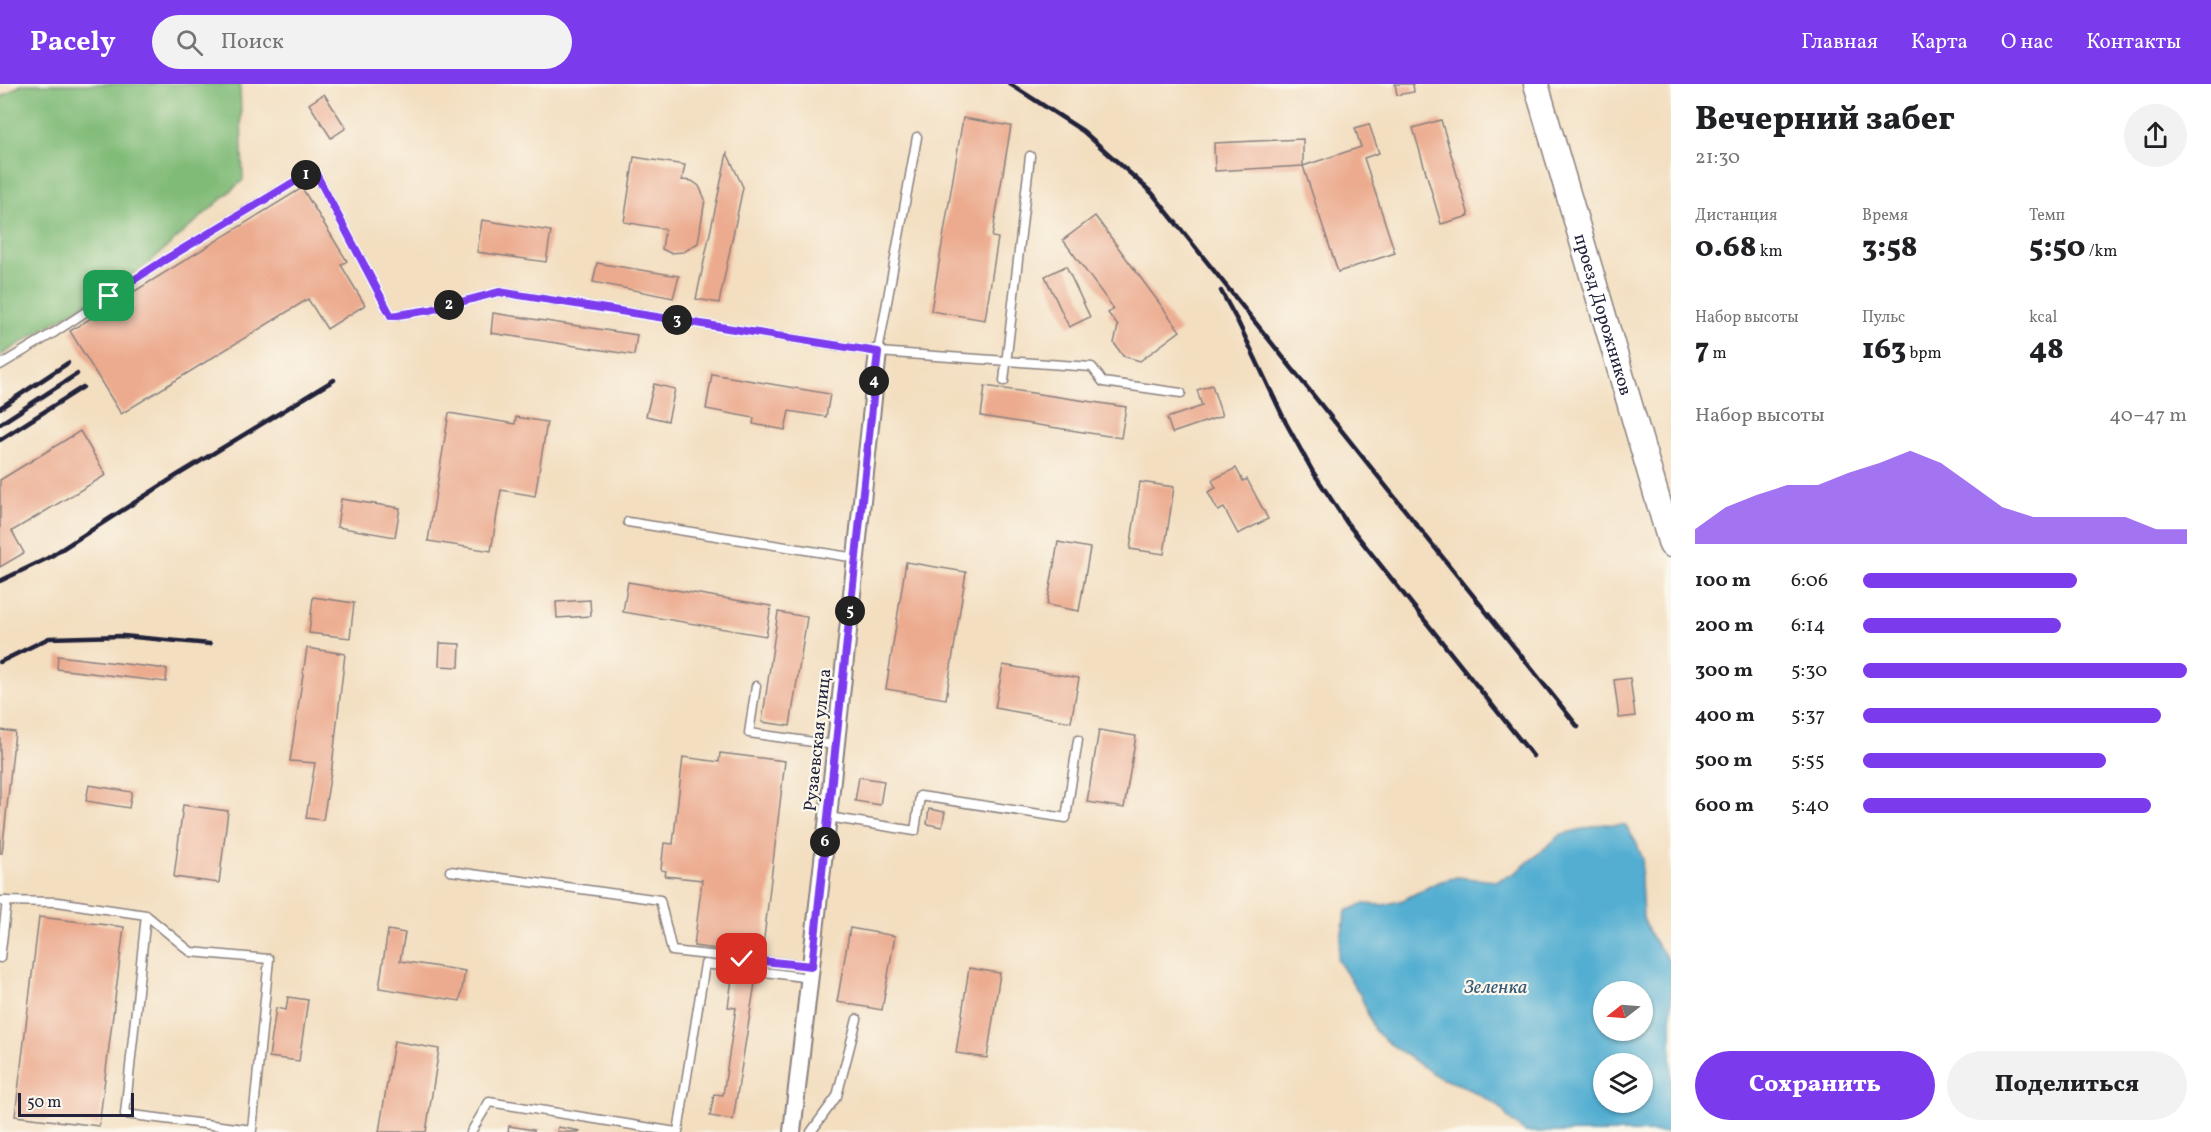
<!DOCTYPE html>
<html lang="ru">
<meta charset="utf-8">
<style>
:root{--surface:#fff;--page:#f2f2f2;--text:#202124;--muted:#757577;--accent:#7c3aed}
body{margin:0;font-family:Vollkorn,serif;background:var(--page);color:var(--text);height:100vh;display:flex;flex-direction:column;font-size:22px;white-space:nowrap}
*{box-sizing:border-box;margin:0}
p{font-size:20px;color:var(--muted)}
.icon{flex:none;width:33px;height:33px;fill:none;stroke:currentColor;stroke-width:2;stroke-linecap:round;stroke-linejoin:round}
.map{position:relative;flex:1;overflow:hidden}
.side{display:flex;flex-direction:column;background:var(--surface);width:540px}
.side>*{flex:none}
.needle{width:39px;rotate:253deg}
.controls{position:absolute;left:1593px;top:897px;display:grid;gap:12px}
.controls a{display:grid;place-items:center;width:60px;height:60px;border-radius:50%;background:var(--surface);box-shadow:0 2px 4px #0004;font-size:30px}
.scale{position:absolute;left:18px;bottom:15px;width:116px;box-sizing:border-box;padding-left:6px;border:3px solid #22223b;border-top:0;font-size:16px;line-height:21px;white-space:nowrap;color:#22223b;-webkit-text-stroke:4px #fbf7ec;paint-order:stroke}
.pin{position:absolute;display:grid;place-items:center;width:51px;height:51px;color:#fff;margin:-26px;border-radius:12px;box-shadow:0 3px 9px #0006}
.km{position:absolute;width:30px;height:30px;margin:-15px;border-radius:50%;background:#222;color:#fff;font-size:16px;line-height:30px;text-align:center}
.round{display:grid;place-items:center;flex:none;width:63px;height:63px;border-radius:32px;background:var(--page)}
.summary{display:flex;align-items:center;justify-content:space-between;height:102px;padding:0 24px}
h1{font-size:33px;font-weight:800;line-height:45px}
.metrics{display:grid;grid-template-columns:repeat(3,1fr);gap:9px;height:102px;padding:6px 24px}
.metrics div{display:grid;align-content:center}
.metrics b{font-size:30px;font-weight:800}
.metrics small{font-size:16px;font-weight:400}
.metrics p{font-size:16px}
.chart{height:168px;padding:12px 24px}
.chart p{display:flex;justify-content:space-between}
.chart svg{width:100%;height:108px;margin-top:6px;fill:var(--accent);opacity:.7}
.primary-button{display:flex;gap:12px;margin-top:auto;padding:12px 24px}
.primary-button a{flex:1;height:69px;border-radius:36px;background:var(--accent);color:#fff;font-size:24px;font-weight:800;line-height:69px;text-align:center}
.primary-button a+a{background:var(--page);color:var(--text)}
ul{padding:0 24px;list-style:none;font-size:20px}
li{display:grid;grid-template-columns:96px 72px 1fr;align-items:center;height:45px}
li i{height:15px;border-radius:8px;background:var(--accent)}
header{display:flex;align-items:center;gap:36px;box-sizing:border-box;height:84px;padding:0 30px;background:var(--accent);color:#fff}
header strong{font-size:28px}
nav{display:flex;gap:33px;margin-inline-start:auto;font-size:21px}
.search{width:420px;height:54px;background:var(--page);display:flex;align-items:center;gap:15px;box-sizing:border-box;padding:0 21px;border-radius:33px;color:var(--muted);font-size:22px}
main{display:flex;flex:1;min-height:0}
.map>svg:first-child{display:block}
</style>
<header>
<strong>Pacely</strong>
<div class="search"><svg class="icon" aria-label="search" viewBox="0 0 24 24"><circle cx="10" cy="10" r="6"/><path d="M15 15l6 6"/></svg>Поиск</div>
<nav><a>Главная</a><a>Карта</a><a>О нас</a><a>Контакты</a></nav>
</header>
<main>
<div class="map">
<svg width="1671" height="1048" viewBox="0 0 1671 1048">
<rect width="100%" height="100%" fill="#fbf7ec"/>
<filter id="ink" filterUnits="userSpaceOnUse"><feTurbulence type="fractalNoise" baseFrequency=".0167" numOctaves="2"/><feDisplacementMap in="SourceGraphic" scale="12" xChannelSelector="R" yChannelSelector="G"/><feConvolveMatrix kernelMatrix="1 2 1 2 8 2 1 2 1" color-interpolation-filters="sRGB"/></filter>
<filter id="wash" filterUnits="userSpaceOnUse"><feTurbulence type="fractalNoise" baseFrequency=".008" numOctaves="4" result="noise"/><feDisplacementMap in="SourceGraphic" scale="24" xChannelSelector="R" yChannelSelector="G"/><feGaussianBlur stdDeviation="1.35" result="paint"/><feColorMatrix in="noise" values="0 0 0 0 0 0 0 0 0 0 0 0 0 0 0 0 0 1.4 0 .05"/><feComposite in="paint" operator="in"/></filter>
<g filter="url(#wash)">
<rect width="100%" height="100%" fill="#f3dec0"/>
<path fill="#81bb78" stroke="#526e5a" stroke-width="1.5" d="M22,0H240L243,96L143,184L0,272V14Z"/>
<path fill="#53aed1" stroke="#3a6886" stroke-width="1.5" fill-rule="evenodd" d="M1604,740L1625,741L1636,758L1643,775L1641,794L1643,834L1651,852L1671,879V1048H1525L1510,1036L1498,1021L1461,1001L1440,994L1390,960L1374,946L1360,910L1337,875L1346,827L1364,820L1384,821L1403,816L1438,798L1457,793L1496,797L1515,789L1562,750ZM1604,908H1642V946H1604ZM1604,980H1642V1018H1604Z"/>
<g id="blocks">
<g fill="#ecab8f">
<path d="M1395,0H1413L1414,8L1397,11Z"/>
<path d="M324,10L346,44L331,54L309,20Z"/>
<path d="M963,34L1011,42L992,153L998,154L985,236L931,227Z"/>
<path d="M1441,36L1469,132L1441,140L1413,44Z"/>
<path d="M1369,40L1379,69L1364,74L1395,169L1338,188L1303,82L1361,63L1355,44Z"/>
<path d="M1303,55V82L1215,87L1214,59Z"/>
<path d="M727,69L743,103L719,219L696,215Z"/>
<path d="M634,73L685,81L682,96L692,97L699,102L705,115L698,159L684,168L670,169L662,165L665,145L624,138Z"/>
<path d="M302,104L347,177L341,181L365,221L327,245L308,215L121,330L70,247Z"/>
<path d="M1095,132L1180,247L1140,277L1123,272L1114,259L1118,242L1108,229L1114,225L1063,156Z"/>
<path d="M482,136L551,147L546,178L477,168Z"/>
<path d="M597,179L679,192L673,214L593,198Z"/>
<path d="M1066,182L1090,233L1069,243L1045,192Z"/>
<path d="M493,229L637,251L634,271L491,249Z"/>
<path d="M712,290L830,310L826,333L789,327L785,346L753,340L754,334L706,325Z"/>
<path d="M654,300L675,305L668,337L646,332Z"/>
<path d="M1212,301L1222,332L1172,349L1167,334L1202,322L1197,306Z"/>
<path d="M985,302L1126,323L1121,354L981,332Z"/>
<path d="M449,329L515,340L516,333L547,338L535,412L501,406L491,467L428,457Z"/>
<path d="M80,347L106,391L12,447L24,469L0,483V396Z"/>
<path d="M1236,384L1243,397L1247,395L1268,435L1238,450L1224,424L1218,427L1208,408L1216,404L1212,396Z"/>
<path d="M1140,398L1174,403L1164,470L1130,465Z"/>
<path d="M341,415L400,424L395,453L337,443Z"/>
<path d="M1058,458L1090,464L1079,527L1047,521Z"/>
<path d="M906,478L966,488L946,615L886,605Z"/>
<path d="M628,498L771,522L766,552L623,528Z"/>
<path d="M313,513L354,519L350,554L309,549Z"/>
<path d="M590,516L591,532L557,534L556,518Z"/>
<path d="M778,528L807,533L790,642L762,638Z"/>
<path d="M440,559L460,560L459,583L439,582Z"/>
<path d="M307,564L345,570L332,682L323,736L306,734L315,679L290,677Z"/>
<path d="M58,572L167,585L166,598L57,585Z"/>
<path d="M1003,581L1079,594L1071,638L995,624Z"/>
<path d="M1630,594L1635,632L1619,634L1614,596Z"/>
<path d="M0,646L15,648L2,769H0Z"/>
<path d="M1099,646L1136,652L1124,724L1087,718Z"/>
<path d="M720,669L785,677L762,871L694,862L702,796L665,792L666,787L661,786L664,759L673,760L683,673L719,678Z"/>
<path d="M859,693L884,697L880,721L855,717Z"/>
<path d="M89,701L132,708L129,724L86,717Z"/>
<path d="M183,721L228,727L219,799L174,793Z"/>
<path d="M929,725L945,728L942,743L927,740Z"/>
<path d="M39,833L124,843L99,1042L15,1032Z"/>
<path d="M850,844L895,852L882,926L837,918Z"/>
<path d="M388,846L405,849L400,877L465,887L460,917L379,904Z"/>
<path d="M969,884L1000,889L987,974L956,969Z"/>
<path d="M732,895L755,899L733,1036L710,1032L714,1010L723,1011L736,924L728,923Z"/>
<path d="M288,913L308,916L299,977L269,973L276,924L286,926Z"/>
<path d="M394,957L439,965L426,1048H379Z"/>
<path d="M509,1042L534,1046V1048H508Z"/>
<path d="M558,1043L580,1047V1048H557Z"/>
</g>
</g>
</g>
<g filter="url(#ink)">
<use href="#blocks" fill-opacity="0" stroke="#8a807e" stroke-width="1.5"/>
<g fill="none" stroke-linecap="round" stroke-linejoin="round">
<g stroke="#8a807e" stroke-width="11">
<g id="lane">
<path d="M878,268L917,53"/>
<path d="M0,281L55,248L163,177L314,86L391,232L430,226L499,208L878,268L1092,283L1103,298L1181,309"/>
<path d="M1004,297L1030,72"/>
<path d="M628,438L856,474"/>
<path d="M756,602L749,649L835,661"/>
<path d="M828,733L915,747L920,712L1066,734L1078,656"/>
<path d="M450,787L660,816L672,867L812,882"/>
<path d="M0,817L57,818L146,831L191,868L269,875L252,1046L125,1030L146,831"/>
<path d="M0,874L7,817"/>
<path d="M471,1048L489,1018L676,1048"/>
<path d="M678,1048L705,880L810,894"/>
<path d="M811,1048L837,1012L857,935"/>
</g>
</g>
<g stroke="#8a807e" stroke-width="20">
<path id="street" d="M792,1048L828,733L878,268"/>
</g>
<g stroke="#8a807e" stroke-width="27">
<g id="secondary">
<path id="s1" d="M1536,0L1671,461"/>
</g>
</g>
<use href="#lane" stroke="#fff" stroke-width="8"/>
<use href="#street" stroke="#fff" stroke-width="16"/>
<use href="#secondary" stroke="#fff" stroke-width="24"/>
<g stroke="#22223b" stroke-width="4.5">
<path d="M1010,0L1083,47L1152,109L1578,643"/>
<path d="M1221,207L1238,238L1286,339L1313,388L1347,439L1533,672"/>
<path d="M0,324L68,279"/>
<path d="M0,340L77,290"/>
<path d="M0,356L83,303"/>
<path d="M0,497L48,474L176,392L334,296"/>
<path d="M0,578L49,554L123,552L210,560"/>
</g>
</g>
</g>
<g fill="none" stroke-linecap="round" stroke-linejoin="round" filter="url(#ink)">
<g stroke="#fff" stroke-width="12">
<path id="route" d="M109,212L163,177L314,86L391,232L430,226L499,208L878,268L812,882L742,875"/>
</g>
<use href="#route" stroke="#7c3aed" stroke-width="8"/>
</g>
<g text-anchor="middle" stroke-width="4.5" stroke-linejoin="round" paint-order="stroke">
<g font-size="18" fill="#22223b" stroke="#fbf7ec">
<text dy="6" stroke="none"><textPath href="#s1" startOffset="240">проезд Дорожников</textPath></text>
<text transform="translate(817 656) rotate(-84)" y="6">Рузаевская улица</text>
</g>
<g font-size="20" font-style="italic" fill="#365a77" stroke="#fbf7ec">
<text x="1496" y="909">Зеленка</text>
</g>
</g>
</svg>
<div class="controls">
<a><svg class="needle" viewBox="-14 -14 28 28"><path d="M0-13l5 13h-10z" fill="#e53935"/><path d="M0 13l5-13h-10z" fill="#757577"/></svg></a>
<a><svg class="icon" aria-label="layers" viewBox="0 0 24 24"><path d="M12 4l9 5-9 5-9-5zM3 14l9 5 9-5"/></svg></a>
</div>
<div class="scale">50 m</div>
<div class="pin" style="left:109px;top:212px;background:#1e9e55"><svg class="icon" aria-label="arrive" viewBox="0 0 24 24"><path d="M6 21V4h12l-3 4 3 4H6"/></svg></div>
<div class="pin" style="left:742px;top:875px;background:#d93025"><svg class="icon" aria-label="check" viewBox="0 0 24 24"><path d="M5 12l5 5 9-10"/></svg></div>
<b class="km" style="left:306px;top:91px">1</b>
<b class="km" style="left:449px;top:221px">2</b>
<b class="km" style="left:677px;top:236px">3</b>
<b class="km" style="left:874px;top:297px">4</b>
<b class="km" style="left:850px;top:527px">5</b>
<b class="km" style="left:825px;top:758px">6</b>
</div>
<section class="side">
<div class="summary"><div><h1>Вечерний забег</h1><p>21:30</p></div><a class="round"><svg class="icon" aria-label="share" viewBox="0 0 24 24"><path d="M12 15V3M7 8l5-5 5 5M5 13v7h14v-7"/></svg></a></div>
<div class="metrics">
<div><p>Дистанция</p><b>0.68<small> km</small></b></div>
<div><p>Время</p><b>3:58</b></div>
<div><p>Темп</p><b>5:50<small> /km</small></b></div>
</div>
<div class="metrics">
<div><p>Набор высоты</p><b>7<small> m</small></b></div>
<div><p>Пульс</p><b>163<small> bpm</small></b></div>
<div><p>kcal</p><b>48</b></div>
</div>
<div class="chart"><p><span>Набор высоты</span>40–47 m</p>
<svg viewBox="0 0 160 44" preserveAspectRatio="none"><path d="M0 44V38L10 29L20 24L30 20L40 20L50 15L60 11L70 6L80 11L90 20L100 29L110 33L120 33L130 33L140 33L150 38L160 38V44z"/></svg>
</div>
<ul>
<li><b>100 m</b>6:06<i style="width:66%"></i></li>
<li><b>200 m</b>6:14<i style="width:61%"></i></li>
<li><b>300 m</b>5:30<i style="width:100%"></i></li>
<li><b>400 m</b>5:37<i style="width:92%"></i></li>
<li><b>500 m</b>5:55<i style="width:75%"></i></li>
<li><b>600 m</b>5:40<i style="width:89%"></i></li>
</ul>
<div class="primary-button"><a>Сохранить</a><a>Поделиться</a></div>
</section>
</main>
